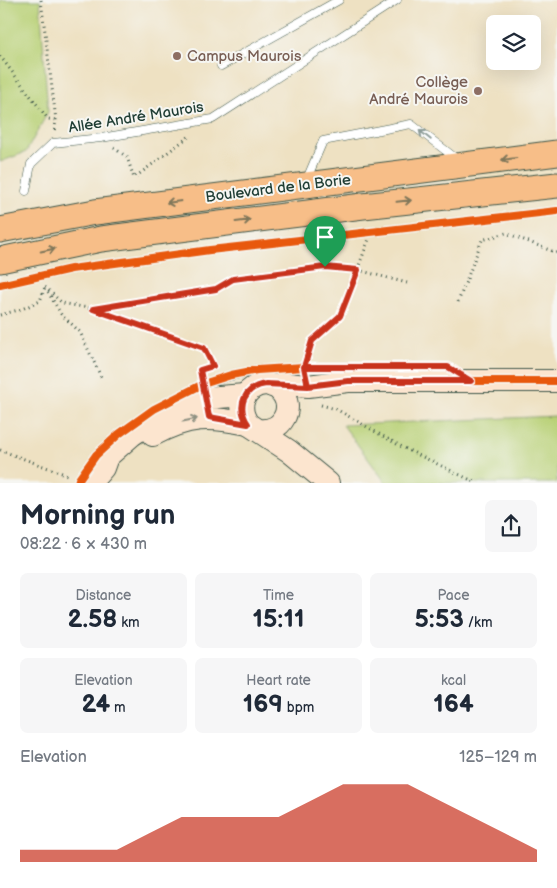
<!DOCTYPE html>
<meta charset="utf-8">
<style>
:root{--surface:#fff;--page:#f6f6f7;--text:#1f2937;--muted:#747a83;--accent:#c8321e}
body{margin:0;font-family:"Balsamiq Sans",sans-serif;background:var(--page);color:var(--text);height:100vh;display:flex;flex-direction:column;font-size:19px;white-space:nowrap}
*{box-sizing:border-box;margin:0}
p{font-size:16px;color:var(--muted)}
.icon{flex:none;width:28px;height:28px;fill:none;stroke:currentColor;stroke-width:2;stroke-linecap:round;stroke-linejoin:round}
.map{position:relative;height:483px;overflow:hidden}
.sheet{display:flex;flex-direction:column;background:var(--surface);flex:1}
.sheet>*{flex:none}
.tools{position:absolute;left:486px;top:15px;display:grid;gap:10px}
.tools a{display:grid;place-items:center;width:55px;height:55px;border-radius:8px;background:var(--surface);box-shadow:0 5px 20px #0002;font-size:25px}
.pin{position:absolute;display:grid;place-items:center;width:42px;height:42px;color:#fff;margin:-51px -21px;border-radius:50% 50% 50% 0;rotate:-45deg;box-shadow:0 0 5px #0007}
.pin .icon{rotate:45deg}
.round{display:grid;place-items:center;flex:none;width:52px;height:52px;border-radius:8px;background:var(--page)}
.summary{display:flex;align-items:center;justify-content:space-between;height:85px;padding:0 20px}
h1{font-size:28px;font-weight:700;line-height:38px}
.metrics{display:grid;grid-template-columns:repeat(3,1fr);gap:8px;height:85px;padding:5px 20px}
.metrics div{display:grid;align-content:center;border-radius:8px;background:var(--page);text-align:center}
.metrics b{font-size:25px;font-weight:700}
.metrics small{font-size:14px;font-weight:400}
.metrics p{font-size:14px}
.chart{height:140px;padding:10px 20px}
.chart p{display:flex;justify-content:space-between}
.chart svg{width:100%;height:90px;margin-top:5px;fill:var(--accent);opacity:.7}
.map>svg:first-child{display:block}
</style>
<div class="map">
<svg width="557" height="483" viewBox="0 0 557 483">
<rect width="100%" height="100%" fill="#f6f6f2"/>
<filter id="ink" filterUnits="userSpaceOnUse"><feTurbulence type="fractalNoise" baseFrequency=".02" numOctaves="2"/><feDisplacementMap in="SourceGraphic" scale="10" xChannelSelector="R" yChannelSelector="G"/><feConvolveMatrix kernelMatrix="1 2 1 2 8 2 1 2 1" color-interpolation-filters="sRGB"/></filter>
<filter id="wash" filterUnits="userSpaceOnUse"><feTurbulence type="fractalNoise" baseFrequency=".0096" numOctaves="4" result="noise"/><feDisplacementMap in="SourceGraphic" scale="20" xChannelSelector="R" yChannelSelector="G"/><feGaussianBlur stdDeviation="1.12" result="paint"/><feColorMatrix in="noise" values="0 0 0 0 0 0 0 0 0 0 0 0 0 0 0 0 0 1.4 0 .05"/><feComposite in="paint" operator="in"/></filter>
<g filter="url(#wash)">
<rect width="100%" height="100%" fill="#eee1c2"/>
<g fill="#b8d074" stroke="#6c8654">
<path d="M0,0H40L48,112L26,152L0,162Z"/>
<path d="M557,416V483H386L343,425Z"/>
</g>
</g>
<g filter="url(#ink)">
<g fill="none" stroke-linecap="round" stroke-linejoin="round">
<g stroke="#3e5649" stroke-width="9">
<g id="lane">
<path d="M221,66L339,0"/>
<path d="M306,181L323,141L411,124L458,160"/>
<path d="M26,191L31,164L53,143L101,138L213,119L397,0"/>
<path d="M184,394C242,364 299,367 364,368C392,368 420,367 448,367L461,375"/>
<path d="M78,483L79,479L102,449"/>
</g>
</g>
<g stroke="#3e5649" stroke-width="24">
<g id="secondary">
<path d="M272,386L286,384L308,386L348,381H557"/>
<path d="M258,430C268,431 279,428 284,418C288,411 288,403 284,396C269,369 227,393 248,424L289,451L328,483"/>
<path d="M153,435C189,416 209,416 248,424"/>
<path d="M90,483L103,468L107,457L132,435L160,416L188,402L206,398L245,395"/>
</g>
</g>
<g stroke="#3e5649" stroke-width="27">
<g id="primary">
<path d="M0,230L95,212L557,153"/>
<path d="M0,260L101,239L363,206L557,185"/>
</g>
</g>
<g stroke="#3e5649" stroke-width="3" stroke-dasharray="1 4" stroke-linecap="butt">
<path d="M41,0L56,120L54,133"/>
<path d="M0,56L48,119L56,120"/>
<path d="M114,148L127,157L134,178L191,135"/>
<path d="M45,287L62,303L93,309L216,289L233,279L325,267L358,270L407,283"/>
<path d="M48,292L61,314L80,332L101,377"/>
<path d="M458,302L482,240L506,233L557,253"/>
<path d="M94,309L204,348L213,366L201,370V375"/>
<path d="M0,315L22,309L40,301L45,287"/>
<path d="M307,358L312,341L340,316L372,231"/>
<path d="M321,405L336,409L402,447L477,483"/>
<path d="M0,450L70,476"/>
</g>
<use href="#lane" stroke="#fff" stroke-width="8"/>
<use href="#secondary" stroke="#fce5cf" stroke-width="22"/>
<use href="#primary" stroke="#f7be88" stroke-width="25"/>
<g stroke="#f6f6f2" stroke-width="11">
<g id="cycleway">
<path d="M0,285L71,269L210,250L557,211"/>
<path d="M78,483L79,479L96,455L119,434L154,409L203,384L231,375L257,370L304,367H448L471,381H557"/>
</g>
</g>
<use href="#cycleway" stroke="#e8590c" stroke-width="8"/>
</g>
<defs><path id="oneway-shaft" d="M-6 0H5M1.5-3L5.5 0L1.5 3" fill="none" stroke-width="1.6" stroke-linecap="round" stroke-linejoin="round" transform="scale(1.25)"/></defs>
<use stroke="#8f9e9a" href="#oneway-shaft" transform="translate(425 135) rotate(-141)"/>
<g stroke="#80775a">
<use href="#oneway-shaft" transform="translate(509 159) rotate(173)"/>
<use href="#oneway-shaft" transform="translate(404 201) rotate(-6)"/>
<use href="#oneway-shaft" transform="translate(174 202) rotate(173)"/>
<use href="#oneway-shaft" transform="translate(243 221) rotate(-7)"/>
<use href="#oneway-shaft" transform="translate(48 250) rotate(-12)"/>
</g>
<use stroke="#8e9182" href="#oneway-shaft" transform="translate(190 420) rotate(-12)"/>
</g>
<g fill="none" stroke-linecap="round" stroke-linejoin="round" filter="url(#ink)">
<g stroke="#fff" stroke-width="10">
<path id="route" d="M325,267L233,279L216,289L93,309L204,348L213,366L200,370L209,417L248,424C236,406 244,387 266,384L308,386L304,367H448L471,381H348L308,386L304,367L312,341L340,316L358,270L325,267"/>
</g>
<use href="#route" stroke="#c8321e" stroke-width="6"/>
</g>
<g fill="#8d6e63" stroke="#f6f6f2" stroke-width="2">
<circle cx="177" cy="56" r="5"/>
<circle cx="478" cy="91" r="5"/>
</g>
<g text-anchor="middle" stroke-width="4" stroke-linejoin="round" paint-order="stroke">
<g font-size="15" fill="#785e54" stroke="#f6f6f2" text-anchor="start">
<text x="187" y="61">Campus Maurois</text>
<text x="468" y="87" text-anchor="end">Collège<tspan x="468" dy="17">André Maurois</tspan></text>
</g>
<g font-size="15" fill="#1f3d34" stroke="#f6f6f2">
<text transform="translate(136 117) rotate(-9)" y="5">Allée André Maurois</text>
<text transform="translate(278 188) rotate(-7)" y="5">Boulevard de la Borie</text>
</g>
</g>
</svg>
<div class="tools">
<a><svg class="icon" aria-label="layers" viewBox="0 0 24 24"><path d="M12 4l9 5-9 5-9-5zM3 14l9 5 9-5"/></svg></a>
</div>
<div class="pin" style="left:325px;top:267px;background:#1e9e55"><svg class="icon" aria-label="arrive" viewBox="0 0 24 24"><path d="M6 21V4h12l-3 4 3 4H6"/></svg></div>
</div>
<section class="sheet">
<div class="summary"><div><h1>Morning run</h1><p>08:22 · 6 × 430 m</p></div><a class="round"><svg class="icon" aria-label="share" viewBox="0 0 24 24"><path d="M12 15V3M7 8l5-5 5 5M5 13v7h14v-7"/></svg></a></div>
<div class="metrics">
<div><p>Distance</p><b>2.58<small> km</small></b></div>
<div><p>Time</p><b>15:11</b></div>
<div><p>Pace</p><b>5:53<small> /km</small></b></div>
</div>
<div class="metrics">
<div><p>Elevation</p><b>24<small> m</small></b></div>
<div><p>Heart rate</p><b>169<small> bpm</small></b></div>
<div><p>kcal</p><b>164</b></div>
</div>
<div class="chart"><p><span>Elevation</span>125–129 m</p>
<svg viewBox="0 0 160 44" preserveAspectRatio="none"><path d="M0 44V38L10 38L20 38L30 38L40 30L50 22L60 22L70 22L80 22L90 14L100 6L110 6L120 6L130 14L140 22L150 30L160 38V44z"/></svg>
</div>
</section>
